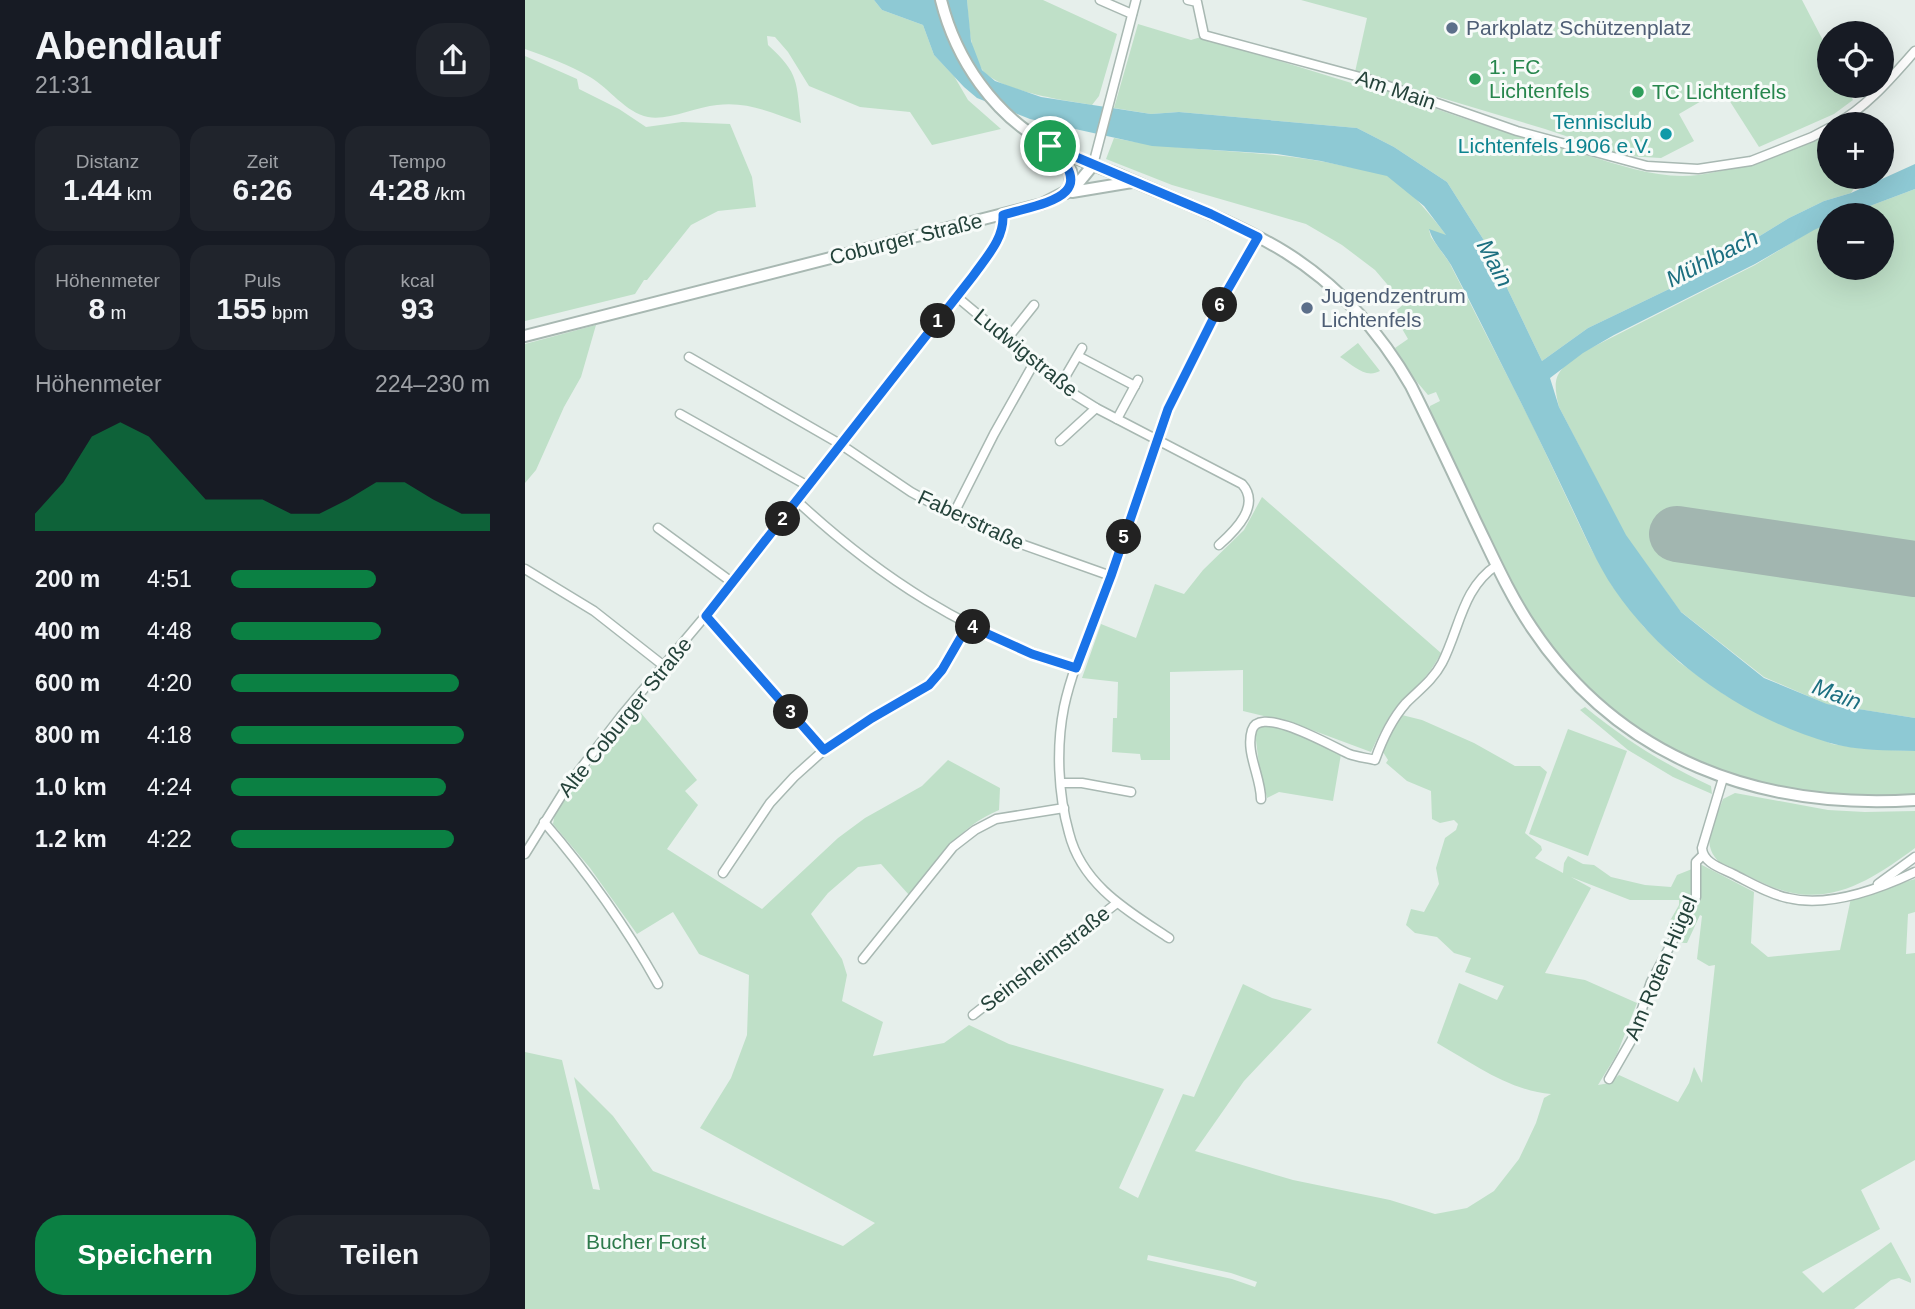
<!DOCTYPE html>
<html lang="de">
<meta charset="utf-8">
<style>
:root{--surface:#171b24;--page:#20242c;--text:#f1f3f6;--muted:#9ea1a6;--accent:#0b8043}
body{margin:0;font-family:Helvetica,sans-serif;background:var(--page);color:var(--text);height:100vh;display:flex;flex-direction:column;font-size:26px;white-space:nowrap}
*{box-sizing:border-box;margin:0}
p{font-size:23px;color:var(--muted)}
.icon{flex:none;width:38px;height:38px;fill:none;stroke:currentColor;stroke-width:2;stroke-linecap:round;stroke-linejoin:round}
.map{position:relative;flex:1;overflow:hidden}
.sheet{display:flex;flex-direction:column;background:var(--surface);width:525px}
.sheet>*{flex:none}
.fabs{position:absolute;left:1292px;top:21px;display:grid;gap:14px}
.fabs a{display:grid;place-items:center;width:77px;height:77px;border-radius:50%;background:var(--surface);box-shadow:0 7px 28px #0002;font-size:35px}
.pin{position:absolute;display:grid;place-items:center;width:60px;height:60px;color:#fff;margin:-30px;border:4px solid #fff;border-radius:50%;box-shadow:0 2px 7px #0007}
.km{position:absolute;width:35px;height:35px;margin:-18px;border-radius:50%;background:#222;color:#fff;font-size:19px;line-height:35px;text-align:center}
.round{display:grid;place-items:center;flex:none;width:74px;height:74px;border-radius:28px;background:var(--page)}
.head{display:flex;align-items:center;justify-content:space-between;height:119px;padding:0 35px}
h1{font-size:38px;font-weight:700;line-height:52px}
.metrics{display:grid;grid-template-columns:repeat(3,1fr);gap:10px;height:119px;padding:7px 35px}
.metrics div{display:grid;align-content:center;border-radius:18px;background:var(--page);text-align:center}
.metrics b{font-size:30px;font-weight:700}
.metrics small{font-size:19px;font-weight:400}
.metrics p{font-size:19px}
.chart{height:196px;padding:14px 35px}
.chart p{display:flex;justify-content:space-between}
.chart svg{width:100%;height:126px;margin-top:7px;fill:var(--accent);opacity:.7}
.primary-button{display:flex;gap:14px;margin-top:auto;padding:14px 35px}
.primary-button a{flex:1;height:80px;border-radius:28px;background:var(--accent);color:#fff;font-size:28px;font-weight:700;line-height:80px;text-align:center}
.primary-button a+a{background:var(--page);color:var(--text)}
ul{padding:0 35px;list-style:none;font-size:23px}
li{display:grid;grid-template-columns:112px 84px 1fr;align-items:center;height:52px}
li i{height:18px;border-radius:9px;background:var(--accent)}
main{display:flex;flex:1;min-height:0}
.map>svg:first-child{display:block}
</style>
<main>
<section class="sheet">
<div class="head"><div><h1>Abendlauf</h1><p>21:31</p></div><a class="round"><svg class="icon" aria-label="share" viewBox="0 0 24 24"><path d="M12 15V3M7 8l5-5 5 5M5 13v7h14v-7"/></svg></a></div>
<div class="metrics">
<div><p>Distanz</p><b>1.44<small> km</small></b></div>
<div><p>Zeit</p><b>6:26</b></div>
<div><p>Tempo</p><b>4:28<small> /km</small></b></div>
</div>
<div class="metrics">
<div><p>Höhenmeter</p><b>8<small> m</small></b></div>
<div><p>Puls</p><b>155<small> bpm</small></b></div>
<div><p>kcal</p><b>93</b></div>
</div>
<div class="chart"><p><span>Höhenmeter</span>224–230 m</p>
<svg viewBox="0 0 160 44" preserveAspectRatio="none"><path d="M0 44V38L10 27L20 11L30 6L40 11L50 22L60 33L70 33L80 33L90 38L100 38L110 33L120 27L130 27L140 33L150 38L160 38V44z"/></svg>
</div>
<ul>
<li><b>200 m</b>4:51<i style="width:56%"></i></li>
<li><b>400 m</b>4:48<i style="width:58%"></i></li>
<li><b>600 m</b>4:20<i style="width:88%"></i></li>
<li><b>800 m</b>4:18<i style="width:90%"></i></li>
<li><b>1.0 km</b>4:24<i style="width:83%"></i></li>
<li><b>1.2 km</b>4:22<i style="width:86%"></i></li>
</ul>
<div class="primary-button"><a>Speichern</a><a>Teilen</a></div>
</section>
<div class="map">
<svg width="1390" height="1309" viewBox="0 0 1390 1309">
<rect width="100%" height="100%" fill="#e6efeb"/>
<g fill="#bfe0c8" fill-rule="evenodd">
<path d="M0,0H349L357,10L398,25L409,55L429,76L443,100L476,129L407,145L385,112L335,107L284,86L263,52L250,37L242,36L243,45C275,74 271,82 276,123C248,113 222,101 192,105C171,107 142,121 123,117C101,113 84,88 65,77C45,65 22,57 0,49Z"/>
<path d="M442,0H518L592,34L574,96L567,105C542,101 470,91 456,68C444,47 444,23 442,0Z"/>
<path d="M776,0H1277L1304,52V86H1321L1328,100L1309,114L1234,147L1197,89L1154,114L1169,141L1136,158L1100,156L1020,129L830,72L842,18Z"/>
<path d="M613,24L666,40L676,37L859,93L862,90C928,117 996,137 1064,156C1098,166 1137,180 1173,175C1220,169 1261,150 1304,132V177L1336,178L1326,193L1299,201L1264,218L1165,279L1063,328L1017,361L960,242L922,182L869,147L832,128L654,112L626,114L589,108Z"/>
<path d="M0,56L52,79L54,89L94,109L121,127L157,122L205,124L227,177L231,207L193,211L166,225L122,280H119L110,294L0,321Z"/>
<path d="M589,138C665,154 743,148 819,166C832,169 849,170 861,175C882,185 908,218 922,236L904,230L906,237L924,262L1004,418L1065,547L1088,587L1119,627L1154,662L1200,695L1307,744L1340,749L1390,751V794C1244,808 1087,750 1008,621C967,555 937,482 904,412L905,406L915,401L911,392L903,395L887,376L870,348L883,339L868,313L879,304L850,270L817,245L781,224L647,185L581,159Z"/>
<path d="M1390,189V718L1301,704L1239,677L1155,611L1100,535L1034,407C1026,376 1032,370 1058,352L1230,265L1289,229L1304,223V268H1356V215H1321Z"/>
<path d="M71,325L56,377L39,407L11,470L0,483V344Z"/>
<path d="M833,343L855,371C840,379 828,365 815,357Z"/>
<path d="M737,497L916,653C903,678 893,684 874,704C862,718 854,735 846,752L768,723L718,711V670L645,672V760H616L615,754L587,752L588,718H592L593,682L557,678L576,624L611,638L630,584L659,594L678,570L719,530Z"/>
<path d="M1060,707C1103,742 1136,762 1186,786L1187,794L1148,777L1103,750L1055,710Z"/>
<path d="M111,711L116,713L172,780L160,791L173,805L142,849L237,909L313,838L340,818L397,786L423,760L475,788L474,810C433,827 410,862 385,896L356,864L333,867L303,893L286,914L317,959L322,975L317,1001L358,1022L348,1056L419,1043L444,1025L484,1044L639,1089L594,1188L613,1198L658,1094L669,1097L718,984L747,998L787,1009L719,1081L670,1151L768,1180L865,1200L910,1214L942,1208L969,1191L994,1159L1011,1123L1019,1098L1026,1094C985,1091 947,1063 912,1043L934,983L972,1000L979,986L940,972L946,958L929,953L912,937L890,933L881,925L886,909L899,912L914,884L911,868L920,838L931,830L933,824L929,820L915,823L907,819L906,791L882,781L861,763L863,760L858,752L867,727L877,715L897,720L949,743L990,766H1015L1022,772L1000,833L1016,846L1017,850L1010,858L1038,873L1039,863L1043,856L1058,864L1069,865L1086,877L1120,885L1146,887L1152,875L1177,865L1229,892L1226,943L1243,957L1315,950L1326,898L1390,879V912L1383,914L1381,954L1390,953V1160L1336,1190L1355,1229L1277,1272L1298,1293L1366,1242L1386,1279V1283L1374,1278L1366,1280L1329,1309H0V1052L37,1060L68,1189L75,1190L49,1077L88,1116L128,1171L318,1246L350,1223L175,1128L206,1078L222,1035L224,975L174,954L148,912L112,934L65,868L28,824L30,813L51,783ZM1046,877L1105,900H1154V905L1142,926C1145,938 1148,943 1162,943L1175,915L1177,916L1172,959L1184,966L1190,965L1177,1083L1169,1067L1164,1083L1153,1102L1094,1075L1085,1083L1073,1085L1092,1054L1112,1003L1060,980L1020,973L1066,888ZM623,1255L706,1273L732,1282L730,1287L707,1279L622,1260Z"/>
<path d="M742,724L769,731L816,754L808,801L754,792L742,798L734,765L730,732L735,725Z"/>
<path d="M1043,729L1102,751L1063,856L1004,834Z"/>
<path d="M1210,793L1303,810L1340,812L1390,811V848C1352,876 1312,904 1263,892C1238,886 1217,871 1194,862C1174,842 1190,822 1198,799Z"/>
</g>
<path fill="#8ec9d4" d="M349,0H442L446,41L457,70L470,81L516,97L626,114L654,112L832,128L869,147L922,182L960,242L1017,361L1063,328L1165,279L1264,218L1299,201L1326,193L1390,164V189L1321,215H1304V223L1289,230L1230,264L1089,335L1058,353L1025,378L1034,407L1101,535L1156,612L1239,678L1302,704L1390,718V751C1362,750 1332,751 1305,743C1219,718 1140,663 1089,589C1072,564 1060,535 1047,508C1028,468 1009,428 989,389C968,348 948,306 926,265C919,253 908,243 904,229L921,235L899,206L862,176L796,161L752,154L627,146L505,119L452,98L439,87L409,55L398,25L357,10Z"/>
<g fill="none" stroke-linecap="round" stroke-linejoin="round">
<path stroke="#a2b6b0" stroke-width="56" d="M1152,534L1390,569"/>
<g stroke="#a8b8b2" stroke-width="11">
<g id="minor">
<path d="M575,0L607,14"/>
<path d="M663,0L672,2L679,35L846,80L992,131L1122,166L1173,169L1226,161L1287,137L1304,128"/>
<path d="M1311,124C1343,106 1366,78 1390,51"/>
<path d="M568,165L611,0"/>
<path d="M432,297L547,393L571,408L717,484C736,505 711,530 694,545"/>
<path d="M482,339L509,305"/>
<path d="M553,356L610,386"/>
<path d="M164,357L315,444L386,492L428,515L471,535L586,576"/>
<path d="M536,384L557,348"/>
<path d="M155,414L283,486"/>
<path d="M592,419L613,380"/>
<path d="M535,441L571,408"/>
<path d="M272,501C355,578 442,634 551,668"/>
<path d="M428,515L469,434L509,363"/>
<path d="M133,528L208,583"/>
<path d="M0,569L69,611L139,666"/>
<path d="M182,616L299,750"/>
<path d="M1198,778L1177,848C1178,863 1196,868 1208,874C1226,883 1244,894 1263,898C1304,908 1354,889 1390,872"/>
<path d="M536,783H557L606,792"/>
<path d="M736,799C736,777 720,752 727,730C735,704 808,747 824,754C832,757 842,758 850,760C857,740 866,720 881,703C894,690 908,680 917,663C935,628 937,588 972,565"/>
<path d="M19,822C63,873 100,925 133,984"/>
<path d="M0,854L43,785L97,715L208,583L448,276C462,256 479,239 478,215"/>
<path d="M198,873L245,803L269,777L299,750L347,718L404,685L417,670L443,625"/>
<path d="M1353,884L1390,857"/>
<path d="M644,938C603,911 557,885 544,833C533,794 531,747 539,707C549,660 572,617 587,572C606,519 622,464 642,411C648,395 657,379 665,363C686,320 709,279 733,237"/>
<path d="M338,959L428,847L450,830L471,819L539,808"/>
<path d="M448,1015L592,903"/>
<path d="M1084,1079L1107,1039L1126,982L1171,897V862L1178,855"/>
</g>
</g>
<g stroke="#a8b8b2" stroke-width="14">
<g id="tertiary">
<path d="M416,0C431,60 469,115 524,145C545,157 569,165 592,174C648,199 707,220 760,252C813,285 855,332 886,386C908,430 929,475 950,520C968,557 984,594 1007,628C1095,760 1236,810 1390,800"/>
<path d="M530,150L546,171L545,185L541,193"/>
<path d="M547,192L607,182"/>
<path d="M0,336L517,204L550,187L568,165"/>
</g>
</g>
<use href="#minor" stroke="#fff" stroke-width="8"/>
<use href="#tertiary" stroke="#fff" stroke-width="10"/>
</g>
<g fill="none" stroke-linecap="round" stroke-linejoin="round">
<g stroke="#fff" stroke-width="14">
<path id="route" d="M525,146L686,214L733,237L702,291L643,409L586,576L551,668L507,654L443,625L417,670L404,685L347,718L299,750L181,616L448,276C462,256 479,239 478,215C518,203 578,197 525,146Z"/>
</g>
<use href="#route" stroke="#1a73e8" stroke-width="9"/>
</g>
<g fill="#5c6f8a" stroke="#f7fbf9" stroke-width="2.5">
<circle cx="927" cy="28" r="7"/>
<circle cx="782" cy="308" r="7"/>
</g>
<g fill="#2e9e5b" stroke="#f7fbf9" stroke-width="2.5">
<circle cx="950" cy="79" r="7"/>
<circle cx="1113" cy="92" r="7"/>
</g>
<circle fill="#0f9aa8" stroke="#f7fbf9" stroke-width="2.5" cx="1141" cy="134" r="7"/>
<g text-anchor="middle" stroke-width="6" stroke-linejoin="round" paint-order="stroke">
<g font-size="21" fill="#4e5e75" stroke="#f7fbf9" text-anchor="start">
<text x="941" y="35">Parkplatz Schützenplatz</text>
<text x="796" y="303">Jugendzentrum<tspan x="796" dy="24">Lichtenfels</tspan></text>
</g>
<g font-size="21" fill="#27864d" stroke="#f7fbf9" text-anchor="start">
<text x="964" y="74">1. FC<tspan x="964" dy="24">Lichtenfels</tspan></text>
<text x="1127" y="99">TC Lichtenfels</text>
</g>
<g font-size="21" fill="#24423a" stroke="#f7fbf9">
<text transform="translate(871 90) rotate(19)" y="7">Am Main</text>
<text transform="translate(381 239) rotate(-14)" y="7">Coburger Straße</text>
<text transform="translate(501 353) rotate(39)" y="7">Ludwigstraße</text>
<text transform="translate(446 520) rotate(25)" y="7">Faberstraße</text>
<text transform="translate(100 717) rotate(-51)" y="7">Alte Coburger Straße</text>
<text transform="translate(520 959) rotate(-38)" y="7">Seinsheimstraße</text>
<text transform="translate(1136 968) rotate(-67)" y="7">Am Roten Hügel</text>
</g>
<g font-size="21" fill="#0d838f" stroke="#f7fbf9" text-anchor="end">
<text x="1127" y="129">Tennisclub<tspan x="1127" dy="24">Lichtenfels 1906 e.V.</tspan></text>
</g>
<g font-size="21" fill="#2d7a4b" stroke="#f7fbf9">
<text x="121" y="1249">Bucher Forst</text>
</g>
<g font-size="23" font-style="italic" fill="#1c6f80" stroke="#f7fbf9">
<text transform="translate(1187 258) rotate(-27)" y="8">Mühlbach</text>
<text transform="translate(970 263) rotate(62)" y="8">Main</text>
<text transform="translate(1312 694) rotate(21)" y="8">Main</text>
</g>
</g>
</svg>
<div class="fabs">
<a><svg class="icon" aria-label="locate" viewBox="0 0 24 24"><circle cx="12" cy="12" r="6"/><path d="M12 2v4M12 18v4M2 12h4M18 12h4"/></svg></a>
<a>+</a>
<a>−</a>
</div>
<div class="pin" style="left:525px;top:146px;background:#1e9e55"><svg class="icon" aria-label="arrive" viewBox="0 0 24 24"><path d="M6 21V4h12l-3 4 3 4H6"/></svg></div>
<b class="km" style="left:413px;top:321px">1</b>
<b class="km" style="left:258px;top:519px">2</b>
<b class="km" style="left:266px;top:712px">3</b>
<b class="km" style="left:448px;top:627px">4</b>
<b class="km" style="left:599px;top:537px">5</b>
<b class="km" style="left:695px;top:305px">6</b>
</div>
</main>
